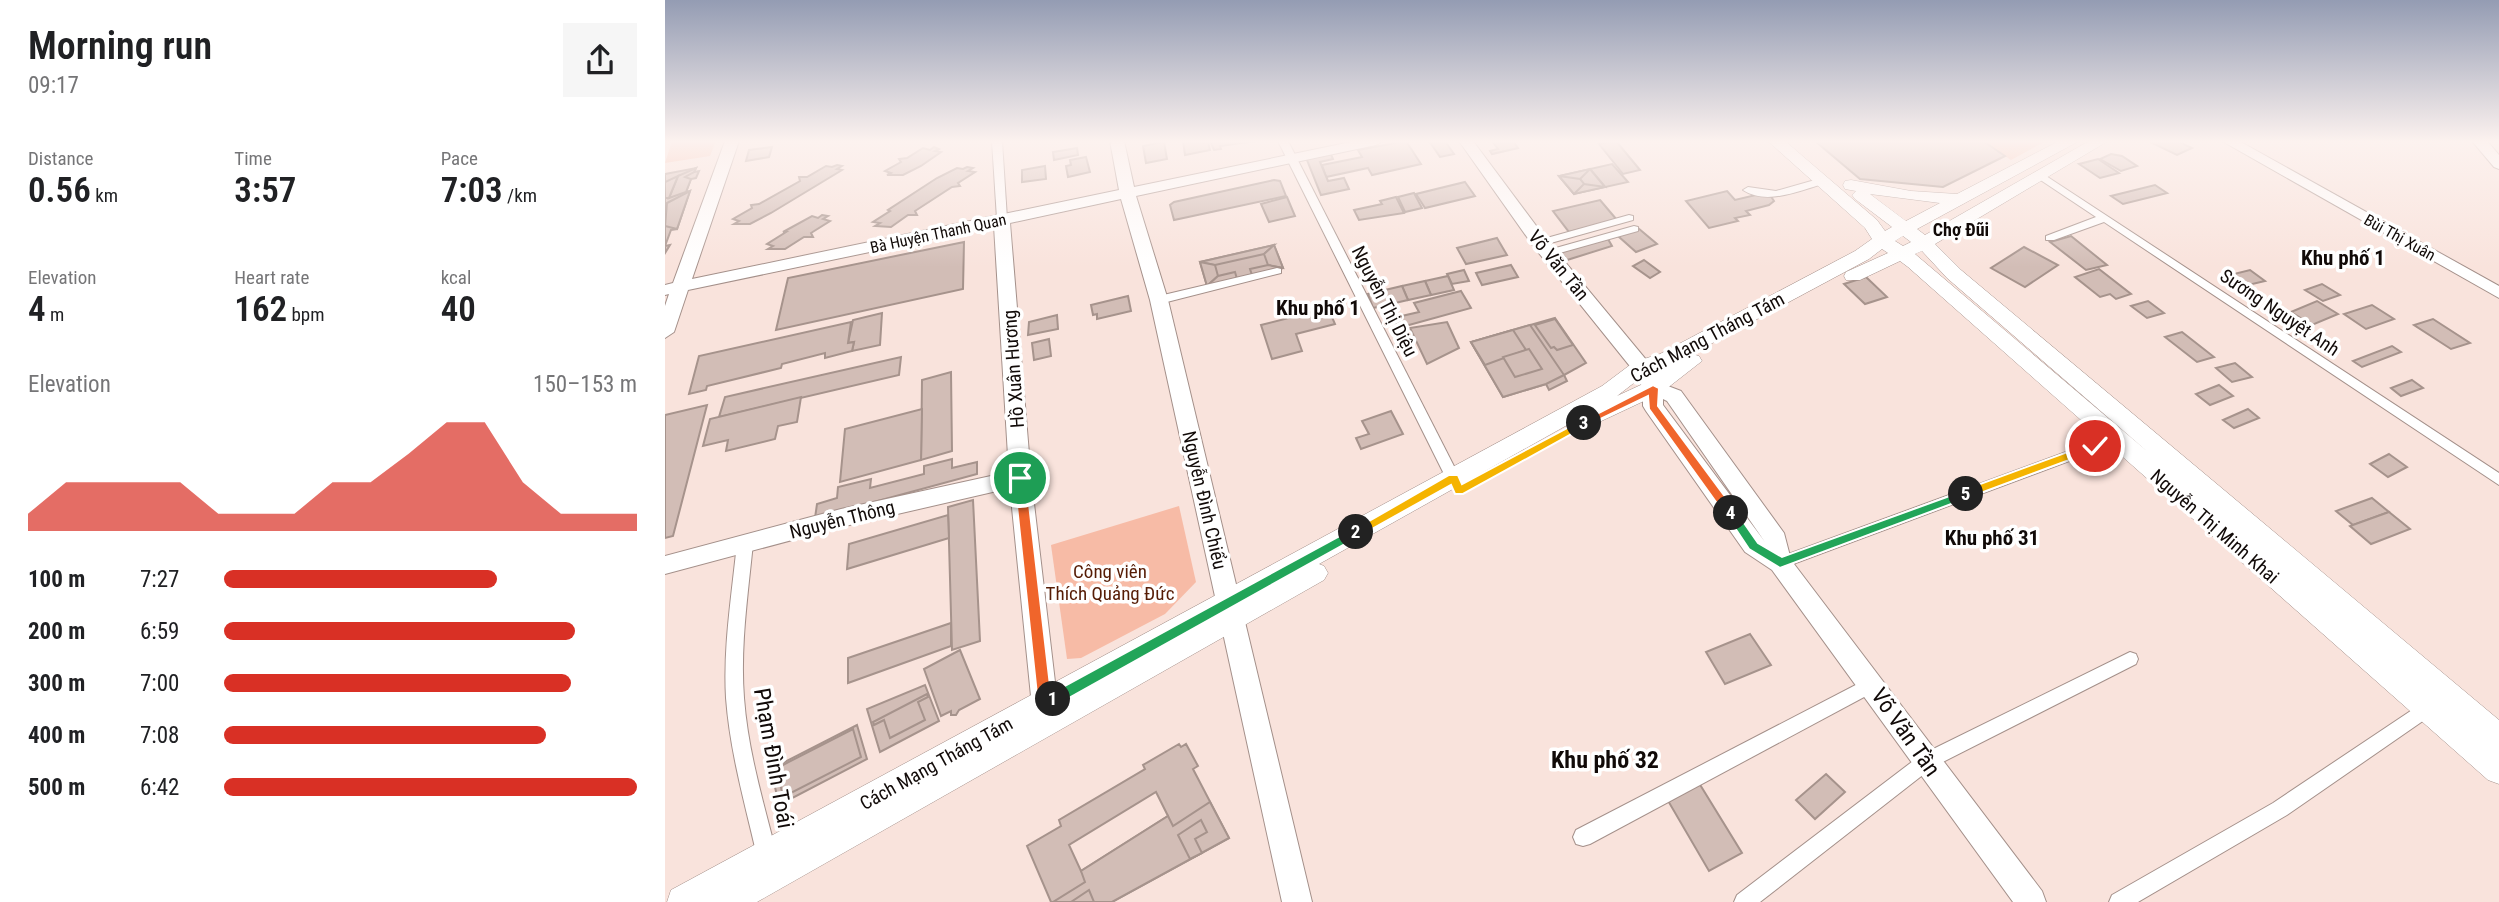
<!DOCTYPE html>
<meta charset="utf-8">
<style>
:root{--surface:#fff;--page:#f6f6f6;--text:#202124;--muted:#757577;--accent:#d93025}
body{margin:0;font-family:"Roboto Condensed",sans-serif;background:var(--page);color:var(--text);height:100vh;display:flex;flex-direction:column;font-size:26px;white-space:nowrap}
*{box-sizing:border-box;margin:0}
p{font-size:23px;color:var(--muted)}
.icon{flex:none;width:38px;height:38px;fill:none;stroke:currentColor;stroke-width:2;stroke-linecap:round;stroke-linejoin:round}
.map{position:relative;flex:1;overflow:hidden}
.side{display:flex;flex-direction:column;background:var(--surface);width:665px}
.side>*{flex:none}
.pin{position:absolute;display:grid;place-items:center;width:60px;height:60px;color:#fff;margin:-30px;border:4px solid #fff;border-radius:50%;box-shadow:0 2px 7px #0007}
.km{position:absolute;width:35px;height:35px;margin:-18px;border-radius:50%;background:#222;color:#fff;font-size:19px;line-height:35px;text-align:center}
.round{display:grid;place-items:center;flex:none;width:74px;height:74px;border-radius:0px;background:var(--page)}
.headline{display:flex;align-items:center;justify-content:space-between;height:119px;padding:0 28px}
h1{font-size:38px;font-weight:600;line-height:52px}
.figures{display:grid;grid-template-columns:repeat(3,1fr);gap:10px;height:119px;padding:7px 28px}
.figures div{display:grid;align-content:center}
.figures b{font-size:35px;font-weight:600}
.figures small{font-size:19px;font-weight:400}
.figures p{font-size:19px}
.chart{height:196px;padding:14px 28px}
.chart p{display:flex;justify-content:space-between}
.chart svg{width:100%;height:126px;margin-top:7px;fill:var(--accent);opacity:.7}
ul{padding:0 28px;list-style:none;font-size:23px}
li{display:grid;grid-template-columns:112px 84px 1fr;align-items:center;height:52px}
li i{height:18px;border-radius:9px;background:var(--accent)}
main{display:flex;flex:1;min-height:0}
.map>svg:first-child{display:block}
</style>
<main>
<section class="side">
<div class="headline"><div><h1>Morning run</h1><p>09:17</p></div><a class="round"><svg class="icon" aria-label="share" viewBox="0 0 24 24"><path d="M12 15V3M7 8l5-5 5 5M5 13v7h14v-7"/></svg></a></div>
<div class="figures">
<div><p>Distance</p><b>0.56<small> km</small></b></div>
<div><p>Time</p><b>3:57</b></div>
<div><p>Pace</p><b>7:03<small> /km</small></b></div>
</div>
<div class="figures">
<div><p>Elevation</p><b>4<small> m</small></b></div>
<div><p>Heart rate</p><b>162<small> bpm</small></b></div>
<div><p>kcal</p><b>40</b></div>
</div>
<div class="chart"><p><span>Elevation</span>150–153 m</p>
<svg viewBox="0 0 160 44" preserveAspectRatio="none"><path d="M0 44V38L10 27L20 27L30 27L40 27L50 38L60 38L70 38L80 27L90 27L100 17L110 6L120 6L130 27L140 38L150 38L160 38V44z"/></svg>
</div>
<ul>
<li><b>100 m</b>7:27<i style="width:66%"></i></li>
<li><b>200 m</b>6:59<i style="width:85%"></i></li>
<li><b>300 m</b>7:00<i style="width:84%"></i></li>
<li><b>400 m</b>7:08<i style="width:78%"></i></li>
<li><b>500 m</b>6:42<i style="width:100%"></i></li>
</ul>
</section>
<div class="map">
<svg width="1834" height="902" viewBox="0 0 1834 902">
<rect width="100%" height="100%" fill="#f9e3dc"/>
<g fill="#f7bba6">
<path d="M7,141H51L45,156L0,163Z"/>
<path d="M1318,141H1381L1346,160Z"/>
<path d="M514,506L531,582L500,614L416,658L402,659L386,545Z"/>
</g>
<g fill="#d2bdb6" stroke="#a6938c" stroke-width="2" fill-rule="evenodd">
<path d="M518,141L543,142L545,150L520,155Z"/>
<path d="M537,141H591L555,146L556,149L549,150L545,141L538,143Z"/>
<path d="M741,141L756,164L707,175L703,168L661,177L657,165L697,157L693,150Z"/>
<path d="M764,141H780L789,154L775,157Z"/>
<path d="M827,141H848L853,148L827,154L825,151L833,149Z"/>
<path d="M951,141L975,170L958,174L934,144Z"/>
<path d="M1150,141H1318L1340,156L1278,187L1195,179Z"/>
<path d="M1493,141H1512L1527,148L1512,155L1487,143Z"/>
<path d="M499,142L502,159L481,163L478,146Z"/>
<path d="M107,147L104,157L81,161L84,150Z"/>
<path d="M269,147L274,149L270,151L276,152L256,166L238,175H222L226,173L220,171L236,162L234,159L242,158L258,148L265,150Z"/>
<path d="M412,148L413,155L389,160L388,152Z"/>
<path d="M664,150L668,159L655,162L663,181L679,178L684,189L656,195L640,155Z"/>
<path d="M1446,154L1457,156L1472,166L1456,171L1435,159Z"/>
<path d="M421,157L425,172L403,177L401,166L406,165L405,160Z"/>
<path d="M1433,159L1454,173L1435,178L1414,164Z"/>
<path d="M947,164L963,182L909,194L894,176Z"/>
<path d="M172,165L177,166L172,169L177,170L106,213L85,224H69L74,221L68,219L87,208L86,205L94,204L135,181L134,177H142L161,166L167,167Z"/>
<path d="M380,166L381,179L357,182V170Z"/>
<path d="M302,167L308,168L303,171L310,172L293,183L295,186L287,187L250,211L252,215H243L226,227L210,226L215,223L208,222L225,211L223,210L272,178L292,168L298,169Z"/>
<path d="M31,168L29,172L34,171L31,178L26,179L21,192L25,191L12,229L6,230L0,246L5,245L0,253V174Z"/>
<path d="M31,168L29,172L20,177L26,179L21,192L4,198L13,176Z"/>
<path d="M925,169L940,187L909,194L894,176Z"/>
<path d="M925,169L940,187L919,184L915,179Z"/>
<path d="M13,176L4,198H0V182Z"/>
<path d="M894,176L915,179L919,184L909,194Z"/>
<path d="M609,180L615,181L621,196L509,220L505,205L509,202Z"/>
<path d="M800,182L810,196L760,208L751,194Z"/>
<path d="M1490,185L1502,193L1458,204L1446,196Z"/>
<path d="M25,191L12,229L0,226L2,203Z"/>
<path d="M1062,191L1070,200L1095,194L1105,195L1109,201L1104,205L1081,211L1085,215L1070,218L1073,221L1044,228L1021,201Z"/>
<path d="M749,193L757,208L740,212L733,197Z"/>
<path d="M622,197L630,216L604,222L596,204Z"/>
<path d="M731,197L739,213L694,220L689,210L717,204L715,201Z"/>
<path d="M935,200L952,220L904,232L888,211Z"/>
<path d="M157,215L163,216L158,219L165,221L146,233L148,237H139L120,249H103L108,246L102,244L121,232H118L147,216L153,218Z"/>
<path d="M973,228L992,244L971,252L953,236Z"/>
<path d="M1406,236L1442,265L1421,270L1385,242Z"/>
<path d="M832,238L842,255L801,264L792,248Z"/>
<path d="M943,239L947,246L902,260L895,251Z"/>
<path d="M299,242L298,289L111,330L123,278Z"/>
<path d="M609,245L618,268L542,286L535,262Z"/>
<path d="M609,245L599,254L550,265L535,262Z"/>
<path d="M609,245L618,268L603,265L599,254Z"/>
<path d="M1359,247L1393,265L1360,287L1326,268Z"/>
<path d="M979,260L995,272L985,278L968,266Z"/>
<path d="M535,262L550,265L553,276L542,286Z"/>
<path d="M603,265L618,268L587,275L585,269Z"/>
<path d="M846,265L853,277L817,285L811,273Z"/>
<path d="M1434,269L1466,294L1451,299L1445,294L1435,297L1410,277Z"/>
<path d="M799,270L804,281L787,284L782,274Z"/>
<path d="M1585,270L1600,281L1579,286L1565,275Z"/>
<path d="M570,272L572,279L542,286L553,276Z"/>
<path d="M783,276L789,290L766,295L760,281Z"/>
<path d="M1201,277L1222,297L1200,304L1179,284Z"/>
<path d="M760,281L766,295L743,300L737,286Z"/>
<path d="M1657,284L1675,295L1658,301L1640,290Z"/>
<path d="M737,286L743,300L708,308L703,294Z"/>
<path d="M796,291L806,308L733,328L728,318L754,312L749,303Z"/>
<path d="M463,296L466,311L432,319V314L428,315L426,305Z"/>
<path d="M1483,301L1499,313L1482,318L1466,306Z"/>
<path d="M1652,301L1673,314L1647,325L1626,312Z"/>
<path d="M1707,305L1729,319L1701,329L1679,314Z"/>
<path d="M663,308L670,324L631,334L637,351L607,359L596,325Z"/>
<path d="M217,313L215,345L187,351L189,342L183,343L188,320Z"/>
<path d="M392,315L393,329L363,335L364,322Z"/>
<path d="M890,318L921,363L899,375L902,381L884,390L881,384L838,397L806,342Z"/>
<path d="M890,319L908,345L892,350L889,347L886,348L870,325Z"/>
<path d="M1768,319L1805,343L1786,349L1749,325Z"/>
<path d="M186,322L183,343L189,342L187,351L160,358V353L117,364L116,368L42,386L41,390L24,394L34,356Z"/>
<path d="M782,322L794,348L762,364L745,328Z"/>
<path d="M865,325L899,375L881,384L838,397L806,342Z"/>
<path d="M848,330L861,350L820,365L806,342Z"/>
<path d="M1517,332L1549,357L1532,362L1500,337Z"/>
<path d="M384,339L386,356L369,360L367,343Z"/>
<path d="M1727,346L1736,352L1697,367L1688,361Z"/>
<path d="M864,349L877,369L850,377L838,357Z"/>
<path d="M236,357L234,375L54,417L60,397Z"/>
<path d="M1570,363L1587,377L1567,382L1551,368Z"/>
<path d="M286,372L287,451L256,460L257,380Z"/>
<path d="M1747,380L1758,388L1736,396L1726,388Z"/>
<path d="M1554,385L1568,396L1545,405L1531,394Z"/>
<path d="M136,397L132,422L113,426L110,439L61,451L63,440L38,446L45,419Z"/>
<path d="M42,405L8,536L0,538V415Z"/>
<path d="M257,409L256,460L175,482L180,429Z"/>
<path d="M1583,409L1594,418L1569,428L1558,420Z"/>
<path d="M726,411L738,434L696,449L691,438L704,434L697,421Z"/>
<path d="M1724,454L1742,467L1723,477L1705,464Z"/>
<path d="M287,459V468L312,462V474L150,518L152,504L172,498L173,487L206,479L205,488L259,474V466Z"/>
<path d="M1707,498L1724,512L1688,525L1671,511Z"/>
<path d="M308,500L315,641L287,650L283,507Z"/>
<path d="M1724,512L1745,529L1706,544L1685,526Z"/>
<path d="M283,515L284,538L182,569L184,544Z"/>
<path d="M286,623V646L183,683V658Z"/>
<path d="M1085,634L1106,665L1060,684L1041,652Z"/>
<path d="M295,650L315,699L294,710L291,715H286V711L276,716L259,669Z"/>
<path d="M260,685L274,721L215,752L202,709Z"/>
<path d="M262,694L263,697L253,702L260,720L225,738L219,720L209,725L208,722Z"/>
<path d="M192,725L202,759L114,805L106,769Z"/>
<path d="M188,729L196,757L118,797L112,768Z"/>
<path d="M514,744L516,747L521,744L533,766L528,769L564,838L447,902H386L362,846L396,826L394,820L480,769L478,765ZM491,792L503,816L416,871L404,845Z"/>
<path d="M1161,774L1180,792L1150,819L1131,800Z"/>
<path d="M1034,783L1077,853L1044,871L1002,799Z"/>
<path d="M545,802L564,838L447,902H388L420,882L416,871L503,816L508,826Z"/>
<path d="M536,820L542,832L530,839L537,853L525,859L513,835Z"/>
<path d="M424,890L429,902H406Z"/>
</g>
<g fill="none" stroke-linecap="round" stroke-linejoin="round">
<g stroke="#a4908a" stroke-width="2">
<g id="street">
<path d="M327,141H337L342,219L337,222L332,219Z"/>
<path d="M613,141H623L795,478L793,482H783L781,478Z"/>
<path d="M1375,172L1834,473V485L1439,222L1389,240H1381V236L1431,217L1371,177L1370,175Z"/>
<path d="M1157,178L1162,181L1161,183C1136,190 1102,206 1078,190L1083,187L1111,191Z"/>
<path d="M964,215L968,216V220L875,246L869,243L871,241Z"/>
<path d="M969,226L973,227V231L884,256L878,253L880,251Z"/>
<path d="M612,268L616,269V273L494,304L488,300L490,297Z"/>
<path d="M1450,434L1457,439L1455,442L1120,567L1115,569L1110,567L1107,563L1110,559Z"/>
<path d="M80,537L85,539L88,543C83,594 75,647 79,698C83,752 99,804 112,856L109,863L102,866L95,863L92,856C80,804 65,752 61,698C58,646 67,594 72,543L75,539Z"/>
<path d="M1465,652L1471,654L1473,659L1471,664L1268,767L1095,902H1069L1072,895L1256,755Z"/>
<path d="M1208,676L1214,679L1217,684L1214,689L925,844L918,846L911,844L908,837L911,830Z"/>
<path d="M1762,700L1768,702L1771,708L1768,714L1622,815L1473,902H1444L1447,895L1608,803Z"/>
</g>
</g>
<g stroke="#a4908a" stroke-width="2">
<g id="secondary">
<path d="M60,141H74L27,279L454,190L445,141H459L469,187L691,141H718L711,145L471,196L503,300L647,902H617L485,300L456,199L345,223L366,478L394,716L390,724L381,728L372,724L368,716L345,488L176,527L0,574V556L176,509L344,472L329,226L23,290L9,332L0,338V306L4,294L0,295V285L8,283Z"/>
<path d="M794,141H808L881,239L983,362L995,383L1016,391L1119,533L1126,560L1377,891L1381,902H1348L1107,570L1080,552L981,411L978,406V388L968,370L869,247ZM998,399L1002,401L1100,542L998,405Z"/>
<path d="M1557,141H1574L1834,286V298Z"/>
<path d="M1807,141H1822L1834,155V169L1829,167Z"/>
</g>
</g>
<g stroke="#a4908a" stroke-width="1">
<path id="primary" d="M1103,141H1120L1212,220L1220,231L1227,227L1190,199L1187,195L1191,191L1180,189L1178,185L1180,181L1186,180L1246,191L1292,194L1394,141H1414L1252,229L1260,235L1424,141H1443L1270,244L1296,270L1834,720V784L1823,780L1243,267L1235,261L1195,280H1181L1179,276L1181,272L1223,253L1217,249L1204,259L1027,354L1034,356L1037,361L996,393L930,424L922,421L920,415L654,564L659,566L663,573L659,580L92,902H2L6,890L937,386L969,362L995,354L1190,251L1207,239L1200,228ZM1205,194L1275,203L1241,221ZM1238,236L1246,242L1238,246L1230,241ZM1257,251L1282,278L1483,452L1250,254ZM1000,367L980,383L952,396L983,372Z"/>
</g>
<use href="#street" fill="#fff" fill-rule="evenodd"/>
<use href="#secondary" fill="#fff" fill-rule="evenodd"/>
<use href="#primary" fill="#fff" fill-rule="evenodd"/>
</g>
<linearGradient id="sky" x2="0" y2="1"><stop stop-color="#949cb3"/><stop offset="0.53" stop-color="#fcf2ef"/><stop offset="1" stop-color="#fcf2ef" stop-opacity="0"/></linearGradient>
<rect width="1834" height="267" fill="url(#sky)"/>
<path fill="#f0652b" stroke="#fff" stroke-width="2" d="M355,473L361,478L386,694L393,695L395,699L393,704L380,710L373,704L349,478Z"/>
<path fill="#22a559" stroke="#fff" stroke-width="2" d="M691,527L696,529V535L393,704H383V695Z"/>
<path fill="#f5b400" stroke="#fff" stroke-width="2" d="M919,419L925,423L923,425L798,494H790L786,485L696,535L691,537L685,532L784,475H793L797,484Z"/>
<path fill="#f0652b" stroke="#fff" stroke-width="2" d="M988,385L994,388L993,406L1070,510V516H1061L984,409L983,396L923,425H915L914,423Z"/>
<path fill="#22a559" stroke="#fff" stroke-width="2" d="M1301,490L1306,494L1305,497L1115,568L1084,549L1060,513L1066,509L1070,510L1093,543L1117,557Z"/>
<path fill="#f5b400" stroke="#fff" stroke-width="2" d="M1430,442L1434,444V449L1305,497L1301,499L1295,494L1296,491Z"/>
<g text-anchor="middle" stroke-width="7" stroke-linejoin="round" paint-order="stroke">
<g font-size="16" fill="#110a08" stroke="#fff">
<text transform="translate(273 233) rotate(-12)" y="6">Bà Huyện Thanh Quan</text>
<text transform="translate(1735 237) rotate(29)" y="6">Bùi Thị Xuân</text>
</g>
<g font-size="18" font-weight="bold" fill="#110a08" stroke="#fff">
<text x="1296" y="236">Chợ Đũi</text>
</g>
<g font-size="19" fill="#110a08" stroke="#fff">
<text transform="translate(894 265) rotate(51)" y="7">Võ Văn Tần</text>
<text transform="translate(720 301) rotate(63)" y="7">Nguyễn Thị Diệu</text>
<text transform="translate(1615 312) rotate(34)" y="7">Sương Nguyệt Anh</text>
<text transform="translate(1042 337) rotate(-28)" y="7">Cách Mạng Tháng Tám</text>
<text transform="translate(348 369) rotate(-94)" y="7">Hồ Xuân Hương</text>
<text transform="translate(540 500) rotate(77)" y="7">Nguyễn Đình Chiểu</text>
<text transform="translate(177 519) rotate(-14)" y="7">Nguyễn Thông</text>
<text transform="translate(1550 526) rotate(41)" y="7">Nguyễn Thị Minh Khai</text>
<text transform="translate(271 763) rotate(-29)" y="7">Cách Mạng Tháng Tám</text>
</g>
<g font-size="19" fill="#561c05" stroke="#fff">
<text x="445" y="578">Công viên<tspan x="445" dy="22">Thích Quảng Đức</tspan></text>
</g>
<g font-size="21" font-weight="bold" fill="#110a08" stroke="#fff">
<text x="1678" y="265">Khu phố 1</text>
<text x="653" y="315">Khu phố 1</text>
<text x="1327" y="545">Khu phố 31</text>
</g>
<g font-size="23" fill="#110a08" stroke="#fff">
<text transform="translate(1241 732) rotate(55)" y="8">Võ Văn Tần</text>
<text transform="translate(109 758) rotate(80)" y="8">Phạm Ðình Toái</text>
</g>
<g font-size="24" font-weight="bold" fill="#110a08" stroke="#fff">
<text x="940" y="768">Khu phố 32</text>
</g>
</g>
</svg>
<div class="pin" style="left:355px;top:478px;background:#1e9e55"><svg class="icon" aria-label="arrive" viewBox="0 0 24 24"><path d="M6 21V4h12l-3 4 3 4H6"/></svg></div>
<div class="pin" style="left:1430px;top:446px;background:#d93025"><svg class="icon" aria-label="check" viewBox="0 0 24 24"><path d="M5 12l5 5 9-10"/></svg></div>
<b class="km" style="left:388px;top:699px">1</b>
<b class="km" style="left:691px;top:532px">2</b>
<b class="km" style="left:919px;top:423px">3</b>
<b class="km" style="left:1066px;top:513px">4</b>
<b class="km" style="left:1301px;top:494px">5</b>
</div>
</main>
